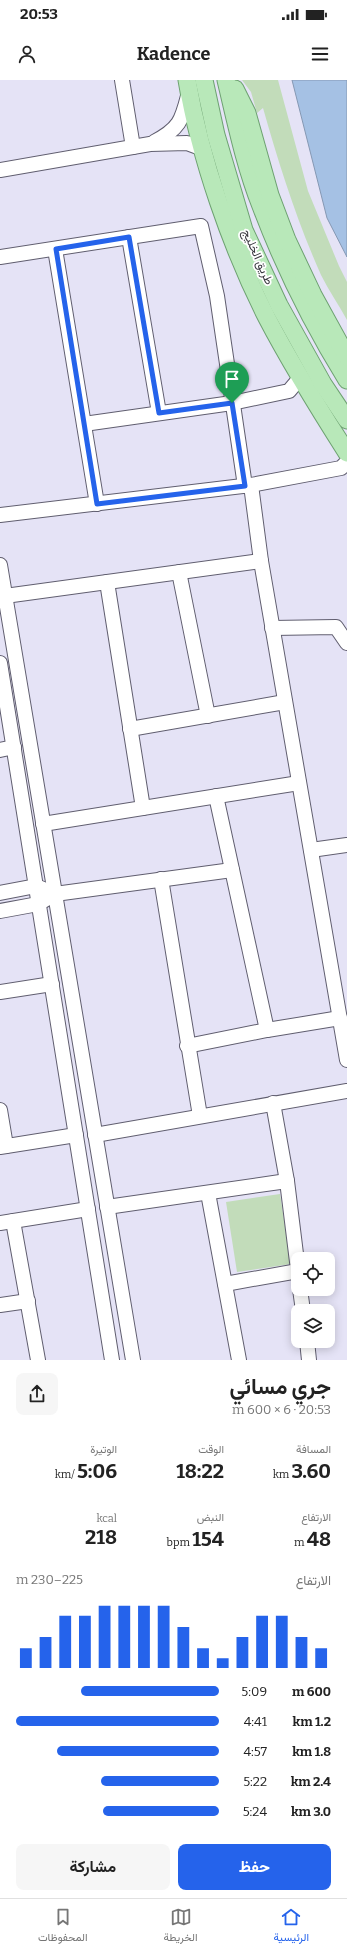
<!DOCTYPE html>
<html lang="ar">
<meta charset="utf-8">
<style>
:root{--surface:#fff;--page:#f6f6f6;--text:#222;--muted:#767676;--line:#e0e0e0;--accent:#2563eb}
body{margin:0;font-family:Bitter,Vazirmatn,serif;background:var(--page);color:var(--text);direction:rtl;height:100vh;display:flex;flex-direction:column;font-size:15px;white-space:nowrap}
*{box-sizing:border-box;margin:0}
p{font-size:13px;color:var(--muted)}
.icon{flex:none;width:22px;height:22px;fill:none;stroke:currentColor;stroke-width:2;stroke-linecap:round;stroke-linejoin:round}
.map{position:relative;height:1280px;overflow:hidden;direction:ltr}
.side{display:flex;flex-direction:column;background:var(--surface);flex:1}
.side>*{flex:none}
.tools{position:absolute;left:291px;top:1172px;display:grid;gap:8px}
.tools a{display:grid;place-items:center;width:44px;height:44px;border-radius:8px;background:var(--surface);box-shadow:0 2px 10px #0003;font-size:20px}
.pin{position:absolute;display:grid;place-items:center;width:34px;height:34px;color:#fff;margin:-41px -17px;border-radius:50% 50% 50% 0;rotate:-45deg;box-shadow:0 0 4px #0007}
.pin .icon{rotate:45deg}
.round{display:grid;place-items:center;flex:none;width:42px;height:42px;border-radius:8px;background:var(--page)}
.headline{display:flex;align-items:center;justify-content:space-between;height:68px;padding:0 16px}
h1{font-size:22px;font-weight:700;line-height:30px}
.figures{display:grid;grid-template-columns:repeat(3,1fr);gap:6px;height:68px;padding:4px 16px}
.figures div{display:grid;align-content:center}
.figures b{font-size:20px;font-weight:700}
.figures small{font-size:11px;font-weight:400}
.figures p{font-size:11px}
.chart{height:112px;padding:8px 16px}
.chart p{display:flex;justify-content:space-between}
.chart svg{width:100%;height:72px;margin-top:4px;stroke:var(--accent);stroke-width:6}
.cta{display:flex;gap:8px;margin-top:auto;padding:8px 16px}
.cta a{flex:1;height:46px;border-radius:8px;background:var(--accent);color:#fff;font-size:16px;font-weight:700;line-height:46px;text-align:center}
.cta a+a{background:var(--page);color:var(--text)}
ul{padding:0 16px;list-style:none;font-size:13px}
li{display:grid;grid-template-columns:64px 48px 1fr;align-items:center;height:30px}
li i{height:10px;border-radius:5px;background:var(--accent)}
.status{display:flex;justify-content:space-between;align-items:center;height:28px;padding:0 20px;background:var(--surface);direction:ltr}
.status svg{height:11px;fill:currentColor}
header{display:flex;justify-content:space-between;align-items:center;height:52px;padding:0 16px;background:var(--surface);font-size:18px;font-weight:700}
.tabs{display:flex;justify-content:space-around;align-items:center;height:56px;border-top:1px solid var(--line);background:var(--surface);font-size:11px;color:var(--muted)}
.tabs a{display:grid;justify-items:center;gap:2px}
.tabs .selected{color:var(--accent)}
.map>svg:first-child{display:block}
</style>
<div class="status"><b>20:53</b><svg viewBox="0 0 49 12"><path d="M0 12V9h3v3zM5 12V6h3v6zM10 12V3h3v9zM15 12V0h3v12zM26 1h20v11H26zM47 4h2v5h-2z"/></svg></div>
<header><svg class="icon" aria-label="menu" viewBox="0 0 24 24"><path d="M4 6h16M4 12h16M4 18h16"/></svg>Kadence<svg class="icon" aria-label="person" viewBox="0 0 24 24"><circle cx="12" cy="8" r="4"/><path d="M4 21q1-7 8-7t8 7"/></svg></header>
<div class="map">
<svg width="347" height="1280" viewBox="0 0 347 1280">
<rect width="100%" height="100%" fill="#e5e3f6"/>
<g fill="#c2dcba">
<path d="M242,0H278L308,111L339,186L347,202V240C339,225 329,211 321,195C297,141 279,85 263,28L257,33L251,12Z"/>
<path d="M280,1114L291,1184L237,1192L226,1122Z"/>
</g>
<path fill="#a5c1e4" stroke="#8598b3" d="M292,0H347V177L327,138Z"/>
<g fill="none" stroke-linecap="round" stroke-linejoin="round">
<g stroke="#605e6f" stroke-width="16">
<g id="minor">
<path d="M122,0L133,67"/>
<path d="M154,62C181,48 182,39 189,12"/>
<path d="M0,90L150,64L187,63L203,69"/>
<path d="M129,157L159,333"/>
<path d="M55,169L97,424"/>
<path d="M0,177L201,146L217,216L245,406"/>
<path d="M84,344L232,323L289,311L300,298"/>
<path d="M251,405L261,481L347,980"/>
<path d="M0,435L251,405L341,388L347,382"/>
<path d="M0,485L133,1280"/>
<path d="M179,492L208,636"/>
<path d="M107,502L143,728"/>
<path d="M5,516L261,481"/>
<path d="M272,548L336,547L347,563"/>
<path d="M0,583L112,1280"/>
<path d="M130,649L285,622"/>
<path d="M0,670L14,667"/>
<path d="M216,716L267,950"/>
<path d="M43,744L299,703"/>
<path d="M311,770L347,765"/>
<path d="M161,799L200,1036"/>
<path d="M0,813L36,806L43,809"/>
<path d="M0,831L38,824L55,814L232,790"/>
<path d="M0,912L52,904"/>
<path d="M187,966L267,950L340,938"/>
<path d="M273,1023L287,1101L298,1190"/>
<path d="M0,1030L6,1066"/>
<path d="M95,1055L347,1011"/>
<path d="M0,1067L76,1055"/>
<path d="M208,1113L239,1280"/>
<path d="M107,1127L287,1101"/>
<path d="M13,1141L38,1280"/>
<path d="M0,1143L88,1129"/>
<path d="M225,1204L298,1191"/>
<path d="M300,1209L303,1231"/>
<path d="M0,1225L28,1221"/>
<path d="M307,1261L309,1280"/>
</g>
</g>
<g stroke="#6da171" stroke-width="19">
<g id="major">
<path d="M187,0C200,78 231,167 267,238C291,284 319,329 347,373"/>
<path d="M204,0L216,55L244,150L279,225L323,304L347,340"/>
<path d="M226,0C236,42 245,86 261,126C284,187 313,245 347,300"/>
<path d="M235,9L247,33L270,115L287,160L313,215L347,277"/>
</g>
</g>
<use href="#minor" stroke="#fff" stroke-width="14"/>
<use href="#major" stroke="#b8e8b9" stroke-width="17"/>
</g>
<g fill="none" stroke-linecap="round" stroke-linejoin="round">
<g stroke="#fff" stroke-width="8">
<path id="route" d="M129,157L159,333L232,323L245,406L97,424L56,169Z"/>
</g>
<use href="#route" stroke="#2563eb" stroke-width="5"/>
</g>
<g text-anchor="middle" stroke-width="3.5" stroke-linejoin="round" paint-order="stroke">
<g font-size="12" fill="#3a3940" stroke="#fff">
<text transform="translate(258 177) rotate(66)" y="4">طريق الخليج</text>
</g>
</g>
</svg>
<div class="tools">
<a><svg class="icon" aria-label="locate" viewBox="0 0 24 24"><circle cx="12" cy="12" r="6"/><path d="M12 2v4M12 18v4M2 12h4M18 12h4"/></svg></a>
<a><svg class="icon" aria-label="layers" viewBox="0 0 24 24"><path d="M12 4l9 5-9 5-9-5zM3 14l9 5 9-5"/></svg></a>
</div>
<div class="pin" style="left:232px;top:323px;background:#1e9e55"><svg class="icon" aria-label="arrive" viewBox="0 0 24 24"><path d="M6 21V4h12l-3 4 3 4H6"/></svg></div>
</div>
<section class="side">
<div class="headline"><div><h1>جري مسائي</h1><p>20:53 · 6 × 600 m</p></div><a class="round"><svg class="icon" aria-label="share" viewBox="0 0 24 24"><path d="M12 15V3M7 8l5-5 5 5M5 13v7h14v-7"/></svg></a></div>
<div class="figures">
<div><p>المسافة</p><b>3.60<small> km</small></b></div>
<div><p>الوقت</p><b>18:22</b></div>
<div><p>الوتيرة</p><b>5:06<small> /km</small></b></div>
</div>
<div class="figures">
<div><p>الارتفاع</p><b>48<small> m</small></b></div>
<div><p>النبض</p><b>154<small> bpm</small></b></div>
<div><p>kcal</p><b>218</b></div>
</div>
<div class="chart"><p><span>الارتفاع</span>225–230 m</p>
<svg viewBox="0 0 160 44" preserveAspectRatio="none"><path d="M5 44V32M15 44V25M25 44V12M35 44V12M45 44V6M55 44V6M65 44V6M75 44V6M85 44V19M95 44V32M105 44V38M115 44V25M125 44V12M135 44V12M145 44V25M155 44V32"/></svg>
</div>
<ul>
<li><b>600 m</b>5:09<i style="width:68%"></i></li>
<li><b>1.2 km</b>4:41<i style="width:100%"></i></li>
<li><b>1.8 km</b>4:57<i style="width:80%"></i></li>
<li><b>2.4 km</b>5:22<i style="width:58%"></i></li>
<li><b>3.0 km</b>5:24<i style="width:57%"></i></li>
</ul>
<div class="cta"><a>حفظ</a><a>مشاركة</a></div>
</section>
<nav class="tabs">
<a class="selected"><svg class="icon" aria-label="home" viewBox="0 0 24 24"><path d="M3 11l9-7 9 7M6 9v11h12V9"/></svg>الرئيسية</a>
<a><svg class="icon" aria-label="map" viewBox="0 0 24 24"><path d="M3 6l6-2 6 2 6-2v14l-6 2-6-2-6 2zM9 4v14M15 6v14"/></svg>الخريطة</a>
<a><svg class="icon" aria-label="saved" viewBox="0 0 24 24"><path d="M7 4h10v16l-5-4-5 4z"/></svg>المحفوظات</a>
</nav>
